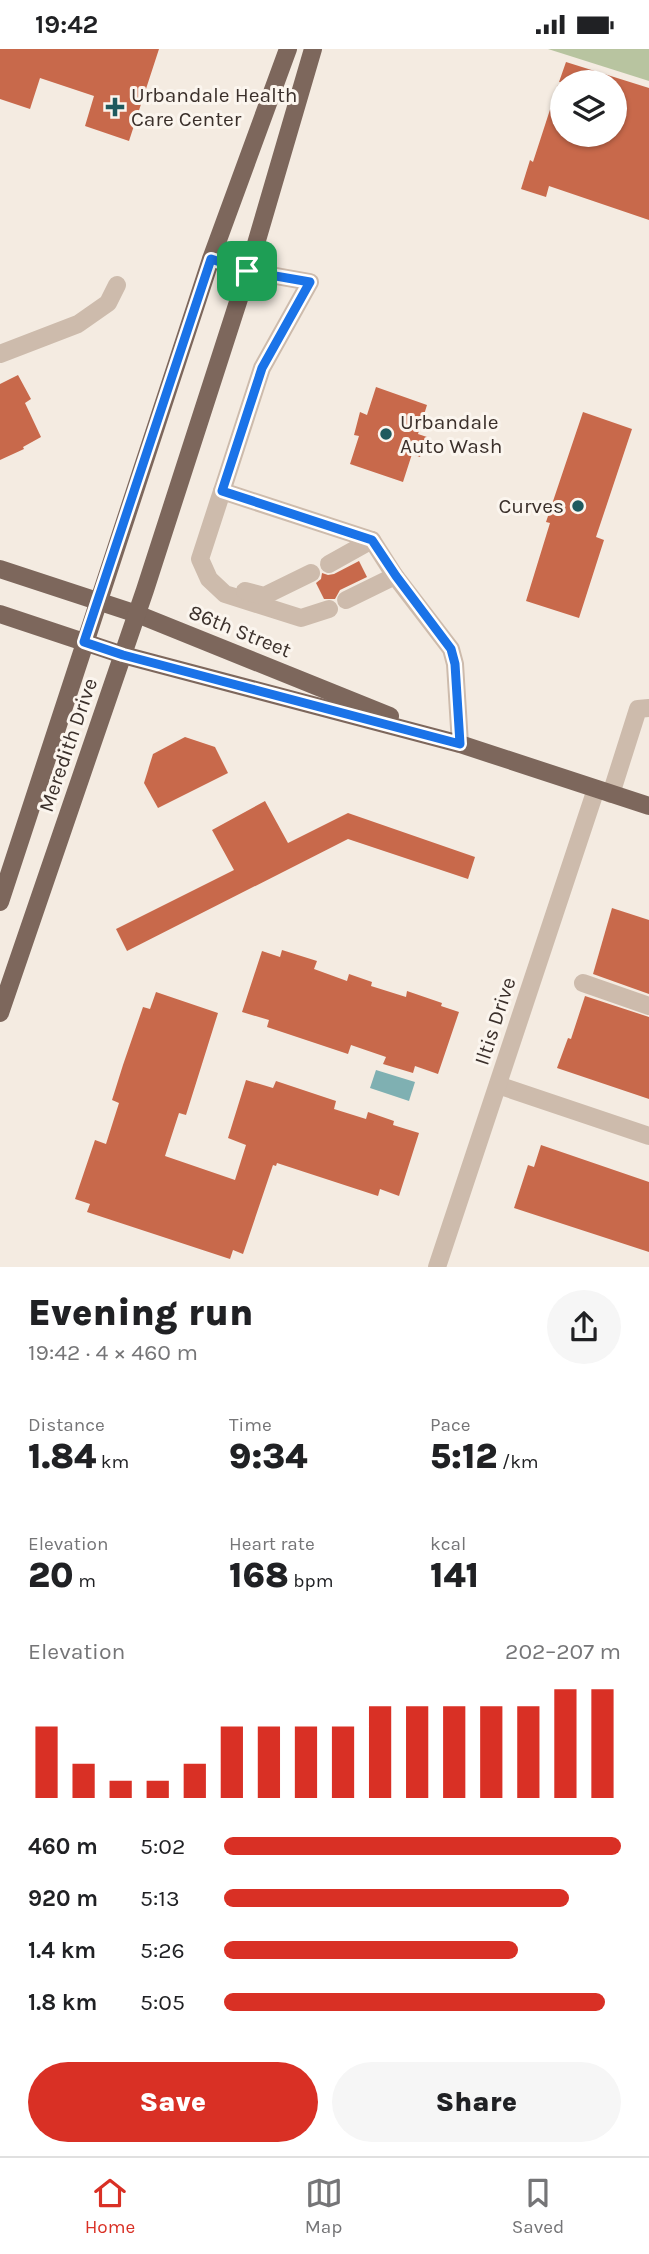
<!DOCTYPE html>
<meta charset="utf-8">
<style>
:root{--surface:#fff;--page:#f6f6f6;--text:#202124;--muted:#757577;--line:#e0e0e0;--accent:#d93025}
body{margin:0;font-family:Karla,sans-serif;background:var(--page);color:var(--text);height:100vh;display:flex;flex-direction:column;font-size:26px;white-space:nowrap}
*{box-sizing:border-box;margin:0}
p{font-size:23px;color:var(--muted)}
.icon{flex:none;width:38px;height:38px;fill:none;stroke:currentColor;stroke-width:2;stroke-linecap:round;stroke-linejoin:round}
.map{position:relative;height:1218px;overflow:hidden}
.sheet{display:flex;flex-direction:column;background:var(--surface);flex:1}
.sheet>*{flex:none}
.fabs{position:absolute;left:550px;top:21px;display:grid;gap:14px}
.fabs a{display:grid;place-items:center;width:77px;height:77px;border-radius:50%;background:var(--surface);box-shadow:0 2px 5px #0004;font-size:35px}
.pin{position:absolute;display:grid;place-items:center;width:60px;height:60px;color:#fff;margin:-30px;border-radius:14px;box-shadow:0 4px 10px #0006}
.round{display:grid;place-items:center;flex:none;width:74px;height:74px;border-radius:37px;background:var(--page)}
.headline{display:flex;align-items:center;justify-content:space-between;height:119px;padding:0 28px}
h1{font-size:38px;font-weight:800;line-height:52px}
.figures{display:grid;grid-template-columns:repeat(3,1fr);gap:10px;height:119px;padding:7px 28px}
.figures div{display:grid;align-content:center}
.figures b{font-size:35px;font-weight:800}
.figures small{font-size:19px;font-weight:400}
.figures p{font-size:19px}
.chart{height:196px;padding:14px 28px}
.chart p{display:flex;justify-content:space-between}
.chart svg{width:100%;height:126px;margin-top:7px;stroke:var(--accent);stroke-width:6}
.button{display:flex;gap:14px;margin-top:auto;padding:14px 28px}
.button a{flex:1;height:80px;border-radius:42px;background:var(--accent);color:#fff;font-size:28px;font-weight:800;line-height:80px;text-align:center}
.button a+a{background:var(--page);color:var(--text)}
ul{padding:0 28px;list-style:none;font-size:23px}
li{display:grid;grid-template-columns:112px 84px 1fr;align-items:center;height:52px}
li i{height:18px;border-radius:9px;background:var(--accent)}
.status{display:flex;justify-content:space-between;align-items:center;height:49px;padding:0 35px;background:var(--surface);direction:ltr}
.status svg{height:19px;fill:currentColor}
.menu{display:flex;justify-content:space-around;align-items:center;height:98px;border-top:2px solid var(--line);background:var(--surface);font-size:19px;color:var(--muted)}
.menu a{display:grid;justify-items:center;gap:4px}
.menu .selected{color:var(--accent)}
.map>svg:first-child{display:block}
</style>
<div class="status"><b>19:42</b><svg viewBox="0 0 49 12"><path d="M0 12V9h3v3zM5 12V6h3v6zM10 12V3h3v9zM15 12V0h3v12zM26 1h20v11H26zM47 4h2v5h-2z"/></svg></div>
<div class="map">
<svg width="649" height="1218" viewBox="0 0 649 1218">
<rect width="100%" height="100%" fill="#f4ebe1"/>
<path fill="#b8c4a0" d="M548,0H649V32Z"/>
<path fill="#7fb0b2" d="M376,1021L415,1033L409,1052L370,1039Z"/>
<g fill="#c8694b">
<path d="M0,0H159L129,92L85,77L94,47L40,29L30,60L0,50Z"/>
<path d="M566,13L649,39V171L549,137L546,148L521,140L530,111L533,113L558,36L562,37V86H614V33H559Z"/>
<path d="M18,326L31,350L25,354L41,388L23,398L24,400L0,411V335Z"/>
<path d="M376,338L427,356L418,385L427,388L420,408L412,405L403,433L350,415L359,387L354,386L360,363L367,366Z"/>
<path d="M583,363L632,380L596,488L604,491L579,569L526,552L550,474L546,473Z"/>
<path d="M359,512L367,528L340,541L335,550H324L316,534L321,530L322,524L328,526L334,525Z"/>
<path d="M185,688L215,698L228,724L158,759L144,734L153,705Z"/>
<path d="M265,752L288,794L348,764L475,808L468,830L348,790L127,902L116,880L234,821L212,781Z"/>
<path d="M612,859L649,871V945L593,925Z"/>
<path d="M282,901L317,912L314,920L347,932L349,925L372,933L371,937L406,948L407,942L442,954L441,957L459,963L438,1025L415,1017L413,1024L383,1015L386,1008L351,996L348,1005L267,978L269,971L242,963L262,902L280,908Z"/>
<path d="M156,943L218,964L186,1066L179,1064L165,1107L235,1131L246,1096L228,1089L246,1031L273,1039L276,1032L336,1052L334,1060L366,1070L368,1063L394,1072L393,1076L419,1084L399,1147L380,1140L378,1147L277,1114L276,1117L273,1116L243,1205L233,1201L230,1210L87,1163L90,1155L75,1150L95,1091L106,1095L119,1054L112,1051L123,1016L143,958L150,960Z"/>
<path d="M585,947L649,968V1050L557,1019L568,989L571,990Z"/>
<path d="M541,1096L649,1133V1203L514,1159L528,1116L534,1118Z"/>
</g>
<g fill="none" stroke-linecap="round" stroke-linejoin="round">
<g stroke="#cdbbac" stroke-width="18">
<path d="M211,210L248,222L310,233L262,319L200,510L209,530L225,545L301,569L329,560"/>
<path d="M0,305L78,275L108,254L117,236"/>
<path d="M222,442L372,491L395,527L451,600L455,615L460,695"/>
<path d="M329,515L372,491"/>
<path d="M245,542L264,547L311,524"/>
<path d="M346,551L395,527"/>
<path d="M611,745L638,660L649,659"/>
<path d="M583,934L649,957"/>
<path d="M498,1036L649,1087"/>
<path d="M437,1218L596,740"/>
</g>
<g stroke="#7d675c" stroke-width="18">
<path d="M0,520L137,565L390,667"/>
<path d="M0,565L123,606L460,695L649,757"/>
<path d="M0,853L211,210L288,0"/>
<path d="M0,964L145,541L248,222L313,0"/>
</g>
</g>
<g fill="none" stroke-linecap="round" stroke-linejoin="round">
<g stroke="#fff" stroke-width="14">
<path id="route" d="M211,210L247,222L310,233L262,319L222,442L372,491L396,527L451,600L455,615L460,695L123,606L84,593Z"/>
</g>
<use href="#route" stroke="#1a73e8" stroke-width="9"/>
</g>
<g fill="#1f5a5e" stroke="#fbf5ee" stroke-width="2.5">
<path d="M111.5 47.5h7v7h7v7h-7v7h-7v-7h-7v-7h7z"/>
<circle cx="386" cy="385" r="7"/>
<circle cx="578" cy="457" r="7"/>
</g>
<g text-anchor="middle" stroke-width="6" stroke-linejoin="round" paint-order="stroke">
<g font-size="21" fill="#3b302b" stroke="#fbf5ee" text-anchor="start">
<text x="131" y="53">Urbandale Health<tspan x="131" dy="24">Care Center</tspan></text>
<text x="400" y="380">Urbandale<tspan x="400" dy="24">Auto Wash</tspan></text>
<text x="564" y="464" text-anchor="end">Curves</text>
</g>
<g font-size="21" fill="#3b302b" stroke="#fbf5ee">
<text transform="translate(240 582) rotate(22)" y="7">86th Street</text>
<text transform="translate(68 696) rotate(-71)" y="7">Meredith Drive</text>
<text transform="translate(495 972) rotate(-72)" y="7">Iltis Drive</text>
</g>
</g>
</svg>
<div class="fabs">
<a><svg class="icon" aria-label="layers" viewBox="0 0 24 24"><path d="M12 4l9 5-9 5-9-5zM3 14l9 5 9-5"/></svg></a>
</div>
<div class="pin" style="left:247px;top:222px;background:#1e9e55"><svg class="icon" aria-label="arrive" viewBox="0 0 24 24"><path d="M6 21V4h12l-3 4 3 4H6"/></svg></div>
</div>
<section class="sheet">
<div class="headline"><div><h1>Evening run</h1><p>19:42 · 4 × 460 m</p></div><a class="round"><svg class="icon" aria-label="share" viewBox="0 0 24 24"><path d="M12 15V3M7 8l5-5 5 5M5 13v7h14v-7"/></svg></a></div>
<div class="figures">
<div><p>Distance</p><b>1.84<small> km</small></b></div>
<div><p>Time</p><b>9:34</b></div>
<div><p>Pace</p><b>5:12<small> /km</small></b></div>
</div>
<div class="figures">
<div><p>Elevation</p><b>20<small> m</small></b></div>
<div><p>Heart rate</p><b>168<small> bpm</small></b></div>
<div><p>kcal</p><b>141</b></div>
</div>
<div class="chart"><p><span>Elevation</span>202–207 m</p>
<svg viewBox="0 0 160 44" preserveAspectRatio="none"><path d="M5 44V19M15 44V32M25 44V38M35 44V38M45 44V32M55 44V19M65 44V19M75 44V19M85 44V19M95 44V12M105 44V12M115 44V12M125 44V12M135 44V12M145 44V6M155 44V6"/></svg>
</div>
<ul>
<li><b>460 m</b>5:02<i style="width:100%"></i></li>
<li><b>920 m</b>5:13<i style="width:87%"></i></li>
<li><b>1.4 km</b>5:26<i style="width:74%"></i></li>
<li><b>1.8 km</b>5:05<i style="width:96%"></i></li>
</ul>
<div class="button"><a>Save</a><a>Share</a></div>
</section>
<nav class="menu">
<a class="selected"><svg class="icon" aria-label="home" viewBox="0 0 24 24"><path d="M3 11l9-7 9 7M6 9v11h12V9"/></svg>Home</a>
<a><svg class="icon" aria-label="map" viewBox="0 0 24 24"><path d="M3 6l6-2 6 2 6-2v14l-6 2-6-2-6 2zM9 4v14M15 6v14"/></svg>Map</a>
<a><svg class="icon" aria-label="saved" viewBox="0 0 24 24"><path d="M7 4h10v16l-5-4-5 4z"/></svg>Saved</a>
</nav>
